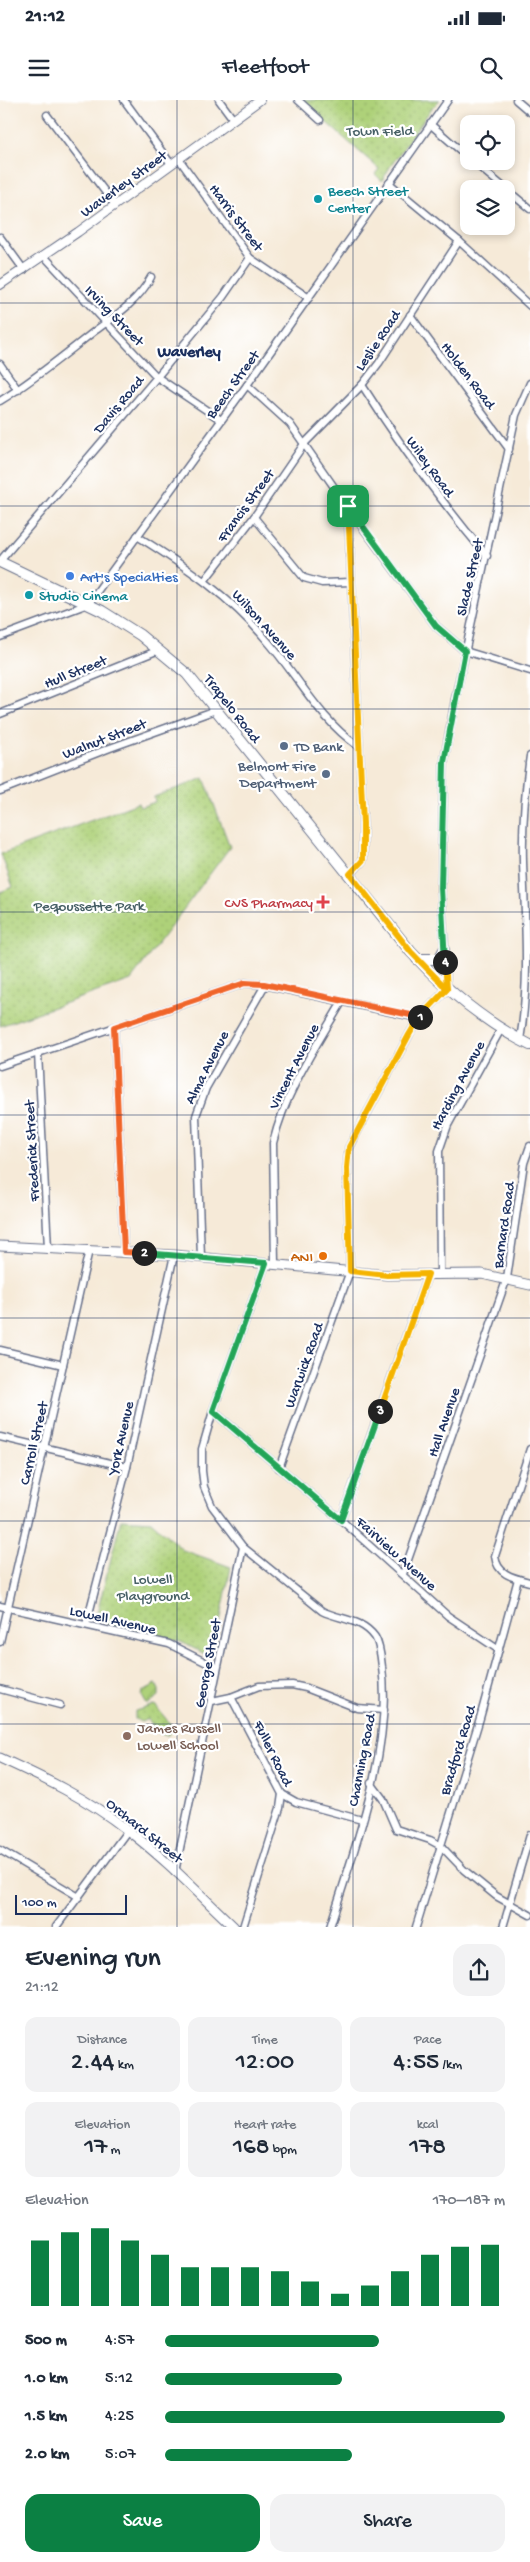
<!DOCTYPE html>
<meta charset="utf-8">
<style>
:root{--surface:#fff;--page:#f2f2f3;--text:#1f2937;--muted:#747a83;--accent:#0b8043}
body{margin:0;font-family:"Gochi Hand",sans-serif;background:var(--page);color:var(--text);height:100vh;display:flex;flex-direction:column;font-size:19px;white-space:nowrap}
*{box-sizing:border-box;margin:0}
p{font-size:16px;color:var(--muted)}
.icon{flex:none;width:28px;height:28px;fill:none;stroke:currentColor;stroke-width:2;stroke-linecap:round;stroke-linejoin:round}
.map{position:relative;height:1827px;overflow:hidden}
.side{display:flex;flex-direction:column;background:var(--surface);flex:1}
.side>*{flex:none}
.fabs{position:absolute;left:460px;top:15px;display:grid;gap:10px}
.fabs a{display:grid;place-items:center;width:55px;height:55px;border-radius:10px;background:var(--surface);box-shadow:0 2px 8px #0003;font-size:25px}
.scale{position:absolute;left:15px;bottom:12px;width:112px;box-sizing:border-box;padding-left:5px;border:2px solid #1b2f5e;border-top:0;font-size:14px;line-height:18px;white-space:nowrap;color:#1b2f5e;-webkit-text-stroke:4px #fff;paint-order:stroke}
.pin{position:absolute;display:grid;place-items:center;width:42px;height:42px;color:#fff;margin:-21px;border-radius:10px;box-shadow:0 2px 8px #0006}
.km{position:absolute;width:25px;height:25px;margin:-12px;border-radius:50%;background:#222;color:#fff;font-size:14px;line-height:25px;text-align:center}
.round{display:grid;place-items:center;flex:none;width:52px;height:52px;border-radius:15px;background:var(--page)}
.overview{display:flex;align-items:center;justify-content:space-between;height:85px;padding:0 25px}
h1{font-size:28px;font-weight:600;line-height:38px}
.metrics{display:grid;grid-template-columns:repeat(3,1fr);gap:8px;height:85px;padding:5px 25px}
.metrics div{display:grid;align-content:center;border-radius:12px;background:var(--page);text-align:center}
.metrics b{font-size:25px;font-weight:600}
.metrics small{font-size:14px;font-weight:400}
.metrics p{font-size:14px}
.chart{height:140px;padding:10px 25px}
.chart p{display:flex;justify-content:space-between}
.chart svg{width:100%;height:90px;margin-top:5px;stroke:var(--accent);stroke-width:6}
.primary-button{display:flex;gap:10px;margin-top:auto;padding:10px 25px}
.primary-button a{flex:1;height:58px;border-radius:15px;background:var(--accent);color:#fff;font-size:20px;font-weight:600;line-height:58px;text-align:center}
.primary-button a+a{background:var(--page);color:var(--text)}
ul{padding:0 25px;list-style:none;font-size:16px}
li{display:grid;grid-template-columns:80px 60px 1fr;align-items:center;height:38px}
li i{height:12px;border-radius:6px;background:var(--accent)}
.status{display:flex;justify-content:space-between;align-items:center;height:35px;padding:0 25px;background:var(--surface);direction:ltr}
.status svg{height:14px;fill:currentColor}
header{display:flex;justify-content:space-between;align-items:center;height:65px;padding:0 25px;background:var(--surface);font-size:22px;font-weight:600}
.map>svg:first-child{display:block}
</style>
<div class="status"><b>21:12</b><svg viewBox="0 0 49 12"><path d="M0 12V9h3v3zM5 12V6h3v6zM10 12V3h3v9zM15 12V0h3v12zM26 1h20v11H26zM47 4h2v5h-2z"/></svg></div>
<header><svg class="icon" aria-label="menu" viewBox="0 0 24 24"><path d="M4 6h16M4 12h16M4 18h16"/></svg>Fleetfoot<svg class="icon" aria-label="search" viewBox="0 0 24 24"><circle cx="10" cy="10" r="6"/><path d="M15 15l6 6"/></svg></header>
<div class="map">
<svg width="530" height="1827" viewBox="0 0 530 1827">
<defs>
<pattern id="park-dots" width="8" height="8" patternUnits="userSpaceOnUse" patternTransform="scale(1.25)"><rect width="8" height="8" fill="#aed179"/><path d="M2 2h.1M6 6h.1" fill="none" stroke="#95b46b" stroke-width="1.8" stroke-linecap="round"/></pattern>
<pattern id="garden-furrows" width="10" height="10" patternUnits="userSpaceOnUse" patternTransform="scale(1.25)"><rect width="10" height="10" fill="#aed179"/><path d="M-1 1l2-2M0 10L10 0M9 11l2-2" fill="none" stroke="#95b46b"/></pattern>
</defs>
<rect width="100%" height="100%" fill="#fff"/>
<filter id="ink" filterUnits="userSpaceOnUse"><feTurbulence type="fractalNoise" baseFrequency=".02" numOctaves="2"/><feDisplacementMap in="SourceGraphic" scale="10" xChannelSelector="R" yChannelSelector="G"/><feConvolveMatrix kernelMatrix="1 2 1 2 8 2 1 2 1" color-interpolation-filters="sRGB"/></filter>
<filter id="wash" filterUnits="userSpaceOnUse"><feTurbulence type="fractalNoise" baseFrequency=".0096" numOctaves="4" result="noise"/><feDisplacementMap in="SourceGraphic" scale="20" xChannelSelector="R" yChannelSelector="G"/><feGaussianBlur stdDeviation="1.12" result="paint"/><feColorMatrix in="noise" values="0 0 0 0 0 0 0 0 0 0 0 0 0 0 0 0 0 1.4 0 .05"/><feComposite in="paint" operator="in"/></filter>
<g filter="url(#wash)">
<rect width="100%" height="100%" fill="#f6ead8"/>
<g fill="url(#park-dots)" stroke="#64806c">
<path d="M301,0H440L432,8L390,67L382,81L375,74L379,69Z"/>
<path d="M204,678L230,747L131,880L0,926V792L13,787L1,754L138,703L140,707L155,702L154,697Z"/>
<path d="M121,1419L151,1421L183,1450L231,1467L213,1558L181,1542L103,1523L98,1520L97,1513Z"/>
<path d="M155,1605L174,1629L167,1636L158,1633L148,1619L141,1622L135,1619V1611Z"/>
</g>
<path fill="url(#garden-furrows)" stroke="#64806c" d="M156,1584L159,1590V1596L147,1605L142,1596L143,1591Z"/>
</g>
<g filter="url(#ink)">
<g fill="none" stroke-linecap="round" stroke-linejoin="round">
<g stroke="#687089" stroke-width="9">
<g id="minor">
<path d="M124,0L171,64"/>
<path d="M219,0L233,19"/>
<path d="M298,0L320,20"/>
<path d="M516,0L530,12"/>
<path d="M47,15L115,105"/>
<path d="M430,24L469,58"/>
<path d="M179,59L250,158L309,198"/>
<path d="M472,61L506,89"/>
<path d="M389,83L459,141L530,206"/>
<path d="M506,89L530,109"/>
<path d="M0,137L24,170"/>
<path d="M44,156L157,277L221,320"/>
<path d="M410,215L509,349"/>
<path d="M0,264L18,290"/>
<path d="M247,285L290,324L355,417L436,526L465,551L530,571"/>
<path d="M362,285C400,345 441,402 487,456"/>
<path d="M0,301C34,280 64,255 96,230C117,215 139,200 151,177"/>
<path d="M348,409L363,724V760L350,775"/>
<path d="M254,417L304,478L322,483L351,482"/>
<path d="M137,436C187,467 232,498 269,543C299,578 320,620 358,646"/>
<path d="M0,461L157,277L223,197L250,158"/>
<path d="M205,480L254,417L304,344L362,285L379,263L459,141"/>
<path d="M0,537L88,504L247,285L448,0"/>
<path d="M0,614L159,550"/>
<path d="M0,691L110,648L216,610"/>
<path d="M114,927L124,1152"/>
<path d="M520,940C530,880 525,823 523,762C522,727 525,691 530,656"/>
<path d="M38,953L48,1148"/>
<path d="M0,966L245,883L265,885L419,918"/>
<path d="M201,1157L196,1016L206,988L265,885"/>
<path d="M266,1163L213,1311L202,1349V1371L204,1387L212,1406L243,1447L322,1511C340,1520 361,1518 375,1537C380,1545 381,1557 382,1567C393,1648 354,1749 330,1827"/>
<path d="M275,1164L273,1043C285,992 316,946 342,902"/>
<path d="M440,1173L439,1051L448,1025L501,929"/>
<path d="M0,1250L63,1265"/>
<path d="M213,1311L341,1420L448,1516L499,1550"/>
<path d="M0,1337L127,1367"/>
<path d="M530,1349L495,1456C497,1475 514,1478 530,1482"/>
<path d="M279,1368L350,1171L347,1068L349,1047L409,935L419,918L447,889L441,789L444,662L455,600L516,315L530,283"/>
<path d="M341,1420L428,1174"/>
<path d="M403,1474L507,1178L524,1063L530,1046"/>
<path d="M0,1506L169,1544L217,1568"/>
<path d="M86,1525L127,1367L174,1155"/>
<path d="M0,1542L89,1150"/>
<path d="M0,1589L60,1605"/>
<path d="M231,1597L259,1586L292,1585L306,1588L357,1608L384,1610"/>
<path d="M212,1601L231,1597L282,1694L280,1708L243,1827"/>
<path d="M371,1683L383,1699L396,1729L430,1740L441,1746L464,1770L496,1796L530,1815"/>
<path d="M282,1694L296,1702L362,1720"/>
<path d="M0,1750L79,1797"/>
<path d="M175,1772L243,1447"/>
<path d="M56,1827L128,1730"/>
<path d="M416,1827L480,1618L518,1479"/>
<path d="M503,1827L530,1735"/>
</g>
</g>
<g stroke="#687089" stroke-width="10">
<path id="tertiary" d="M0,185L78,132L260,0"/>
</g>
<g stroke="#687089" stroke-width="11">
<g id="secondary">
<path d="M0,1146L174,1155L387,1175L482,1174L530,1185"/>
<path d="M0,1658C44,1678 88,1699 126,1729C165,1758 199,1794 234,1827"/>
</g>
</g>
<g stroke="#687089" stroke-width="12">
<g id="primary">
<path d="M0,462L102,511L140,535L187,574L411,852C446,890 484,922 530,945"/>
<path d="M417,859H439L444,850"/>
</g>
</g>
<use href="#minor" stroke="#fff" stroke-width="6"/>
<use href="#tertiary" stroke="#fff" stroke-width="8"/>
<use href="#secondary" stroke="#fff" stroke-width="9"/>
<use href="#primary" stroke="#fff" stroke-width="10"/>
</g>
</g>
<g fill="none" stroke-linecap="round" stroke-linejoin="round" filter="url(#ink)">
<g stroke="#fff" stroke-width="10">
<path id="split-1" d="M348,406L363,724V760L350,774L411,852L447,889L420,917"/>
</g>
<g stroke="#fff" stroke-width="10">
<path id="split-2" d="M144,1153L124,1152L114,927L245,883L264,884L420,917"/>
</g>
<g stroke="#fff" stroke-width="10">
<path id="split-3" d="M144,1153L266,1163L213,1311L341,1420L380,1311"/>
</g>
<g stroke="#fff" stroke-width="10">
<path id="split-4" d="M380,1311L428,1174L387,1175L350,1171L347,1068L349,1047L409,935L419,918L447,889L445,862"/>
</g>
<g stroke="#fff" stroke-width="10">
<path id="split-5" d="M348,406L436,526L465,551L444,662L441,788L445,862"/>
</g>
<use href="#split-1" stroke="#f5b400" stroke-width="6"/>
<use href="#split-2" stroke="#f0652b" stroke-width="6"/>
<use href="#split-3" stroke="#22a559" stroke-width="6"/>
<use href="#split-4" stroke="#f5b400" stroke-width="6"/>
<use href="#split-5" stroke="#22a559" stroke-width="6"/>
</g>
<path fill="none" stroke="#1b2f5e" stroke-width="1" stroke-opacity="0.55" d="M177,0V1827M353,0V1827M0,203H530M0,406H530M0,609H530M0,812H530M0,1015H530M0,1218H530M0,1421H530M0,1624H530"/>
<g fill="#0f9aa8" stroke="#fff" stroke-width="2">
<circle cx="318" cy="99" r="5"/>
<circle cx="29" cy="495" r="5"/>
</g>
<circle fill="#3f7fe0" stroke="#fff" stroke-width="2" cx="70" cy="476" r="5"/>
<g fill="#5c6f8a" stroke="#fff" stroke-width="2">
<circle cx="284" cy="646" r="5"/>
<circle cx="326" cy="674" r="5"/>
</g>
<path fill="#e0444e" stroke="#fff" stroke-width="2" d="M320.5 794.5h5v5h5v5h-5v5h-5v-5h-5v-5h5z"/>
<circle fill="#e8710a" stroke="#fff" stroke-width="2" cx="323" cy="1156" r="5"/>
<circle fill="#8d6e63" stroke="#fff" stroke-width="2" cx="127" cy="1636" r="5"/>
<g text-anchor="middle" stroke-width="4.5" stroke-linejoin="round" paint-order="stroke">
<g font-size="15" fill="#476066" stroke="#fff">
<text x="380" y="35">Town Field</text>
<text x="89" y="810">Peqoussette Park</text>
<text x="153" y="1483">Lowell<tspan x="153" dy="17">Playground</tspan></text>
</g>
<g font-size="15" fill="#1b2f5e" stroke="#fff">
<text transform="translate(123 83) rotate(-36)" y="5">Waverley Street</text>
<text transform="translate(237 117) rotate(53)" y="5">Harris Street</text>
<text transform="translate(115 215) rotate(46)" y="5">Irving Street</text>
<text transform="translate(377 240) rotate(-56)" y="5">Leslie Road</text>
<text transform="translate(469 275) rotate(53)" y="5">Holden Road</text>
<text transform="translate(232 284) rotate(-54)" y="5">Beech Street</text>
<text transform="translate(118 304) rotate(-50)" y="5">Davis Road</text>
<text transform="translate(431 366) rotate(54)" y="5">Wiley Road</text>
<text transform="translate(245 405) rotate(-54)" y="5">Francis Street</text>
<text transform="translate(469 477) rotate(-77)" y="5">Slade Street</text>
<text transform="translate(265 524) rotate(48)" y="5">Wilson Avenue</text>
<text transform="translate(75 571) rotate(-22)" y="5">Hull Street</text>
<text transform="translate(233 608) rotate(52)" y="5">Trapelo Road</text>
<text transform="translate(104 638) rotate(-21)" y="5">Walnut Street</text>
<text transform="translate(293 966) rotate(-63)" y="5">Vincent Avenue</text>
<text transform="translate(206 967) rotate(-63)" y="5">Alma Avenue</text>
<text transform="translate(457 985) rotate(-62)" y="5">Harding Avenue</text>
<text transform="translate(31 1051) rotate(-93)" y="5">Frederick Street</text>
<text transform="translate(503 1125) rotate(-82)" y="5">Barnard Road</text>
<text transform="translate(303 1265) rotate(-70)" y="5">Warwick Road</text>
<text transform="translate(443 1322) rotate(-71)" y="5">Hall Avenue</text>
<text transform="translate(120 1338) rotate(-77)" y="5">York Avenue</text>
<text transform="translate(33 1343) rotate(-77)" y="5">Carroll Street</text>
<text transform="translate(397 1453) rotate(42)" y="5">Fairview Avenue</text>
<text transform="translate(113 1519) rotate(13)" y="5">Lowell Avenue</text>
<text transform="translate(207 1563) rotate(-79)" y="5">George Street</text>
<text transform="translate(457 1650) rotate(-73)" y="5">Bradford Road</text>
<text transform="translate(274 1653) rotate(64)" y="5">Fuller Road</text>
<text transform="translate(361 1660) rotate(-79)" y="5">Channing Road</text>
<text transform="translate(145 1730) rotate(39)" y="5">Orchard Street</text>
</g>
<g font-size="15" fill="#0d838f" stroke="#fff" text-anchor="start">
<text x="328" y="95">Beech Street<tspan x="328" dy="17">Center</tspan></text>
<text x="39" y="500">Studio Cinema</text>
</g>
<g font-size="15" fill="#366cbe" stroke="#fff" text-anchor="start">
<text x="80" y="481">Art's Specialties</text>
</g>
<g font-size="15" fill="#4e5e75" stroke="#fff" text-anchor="start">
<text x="294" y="651">TD Bank</text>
<text x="316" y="670" text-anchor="end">Belmont Fire<tspan x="316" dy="17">Department</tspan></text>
</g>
<g font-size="15" fill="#be3a42" stroke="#fff" text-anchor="end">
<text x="313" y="807">CVS Pharmacy</text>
</g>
<g font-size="15" fill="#c56008" stroke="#fff" text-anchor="end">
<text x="313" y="1161">ANI</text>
</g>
<g font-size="15" fill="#785e54" stroke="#fff" text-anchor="start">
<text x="137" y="1632">James Russell<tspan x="137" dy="17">Lowell School</tspan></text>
</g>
<g font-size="16" font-weight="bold" fill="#1b2f5e" stroke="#fff">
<text x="189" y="256">Waverley</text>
</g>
</g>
</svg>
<div class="fabs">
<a><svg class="icon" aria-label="locate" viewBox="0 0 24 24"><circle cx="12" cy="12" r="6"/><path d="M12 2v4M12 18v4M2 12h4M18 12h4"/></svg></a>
<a><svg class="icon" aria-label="layers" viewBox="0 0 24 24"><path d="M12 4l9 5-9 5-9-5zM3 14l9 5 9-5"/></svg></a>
</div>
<div class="scale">100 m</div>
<div class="pin" style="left:348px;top:406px;background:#1e9e55"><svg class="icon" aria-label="arrive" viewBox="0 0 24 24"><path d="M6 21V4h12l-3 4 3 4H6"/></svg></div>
<b class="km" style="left:420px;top:917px">1</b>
<b class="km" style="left:144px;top:1153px">2</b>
<b class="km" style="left:380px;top:1311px">3</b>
<b class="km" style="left:445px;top:862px">4</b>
</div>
<section class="side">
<div class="overview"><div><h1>Evening run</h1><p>21:12</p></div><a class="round"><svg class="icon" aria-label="share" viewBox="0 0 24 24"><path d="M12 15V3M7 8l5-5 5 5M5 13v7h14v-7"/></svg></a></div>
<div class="metrics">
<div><p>Distance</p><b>2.44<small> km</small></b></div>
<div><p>Time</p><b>12:00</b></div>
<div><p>Pace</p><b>4:55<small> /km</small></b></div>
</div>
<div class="metrics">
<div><p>Elevation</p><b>17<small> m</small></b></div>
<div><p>Heart rate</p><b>168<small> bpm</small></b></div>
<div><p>kcal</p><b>178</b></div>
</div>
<div class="chart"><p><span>Elevation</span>170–187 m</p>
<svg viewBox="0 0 160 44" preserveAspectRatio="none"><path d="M5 44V12M15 44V8M25 44V6M35 44V12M45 44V19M55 44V25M65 44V25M75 44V25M85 44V27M95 44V32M105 44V38M115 44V34M125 44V27M135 44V19M145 44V15M155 44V14"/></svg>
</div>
<ul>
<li><b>500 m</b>4:57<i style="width:63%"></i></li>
<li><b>1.0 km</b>5:12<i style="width:52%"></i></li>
<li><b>1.5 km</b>4:25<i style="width:100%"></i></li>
<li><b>2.0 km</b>5:07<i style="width:55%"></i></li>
</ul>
<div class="primary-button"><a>Save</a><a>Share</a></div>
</section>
